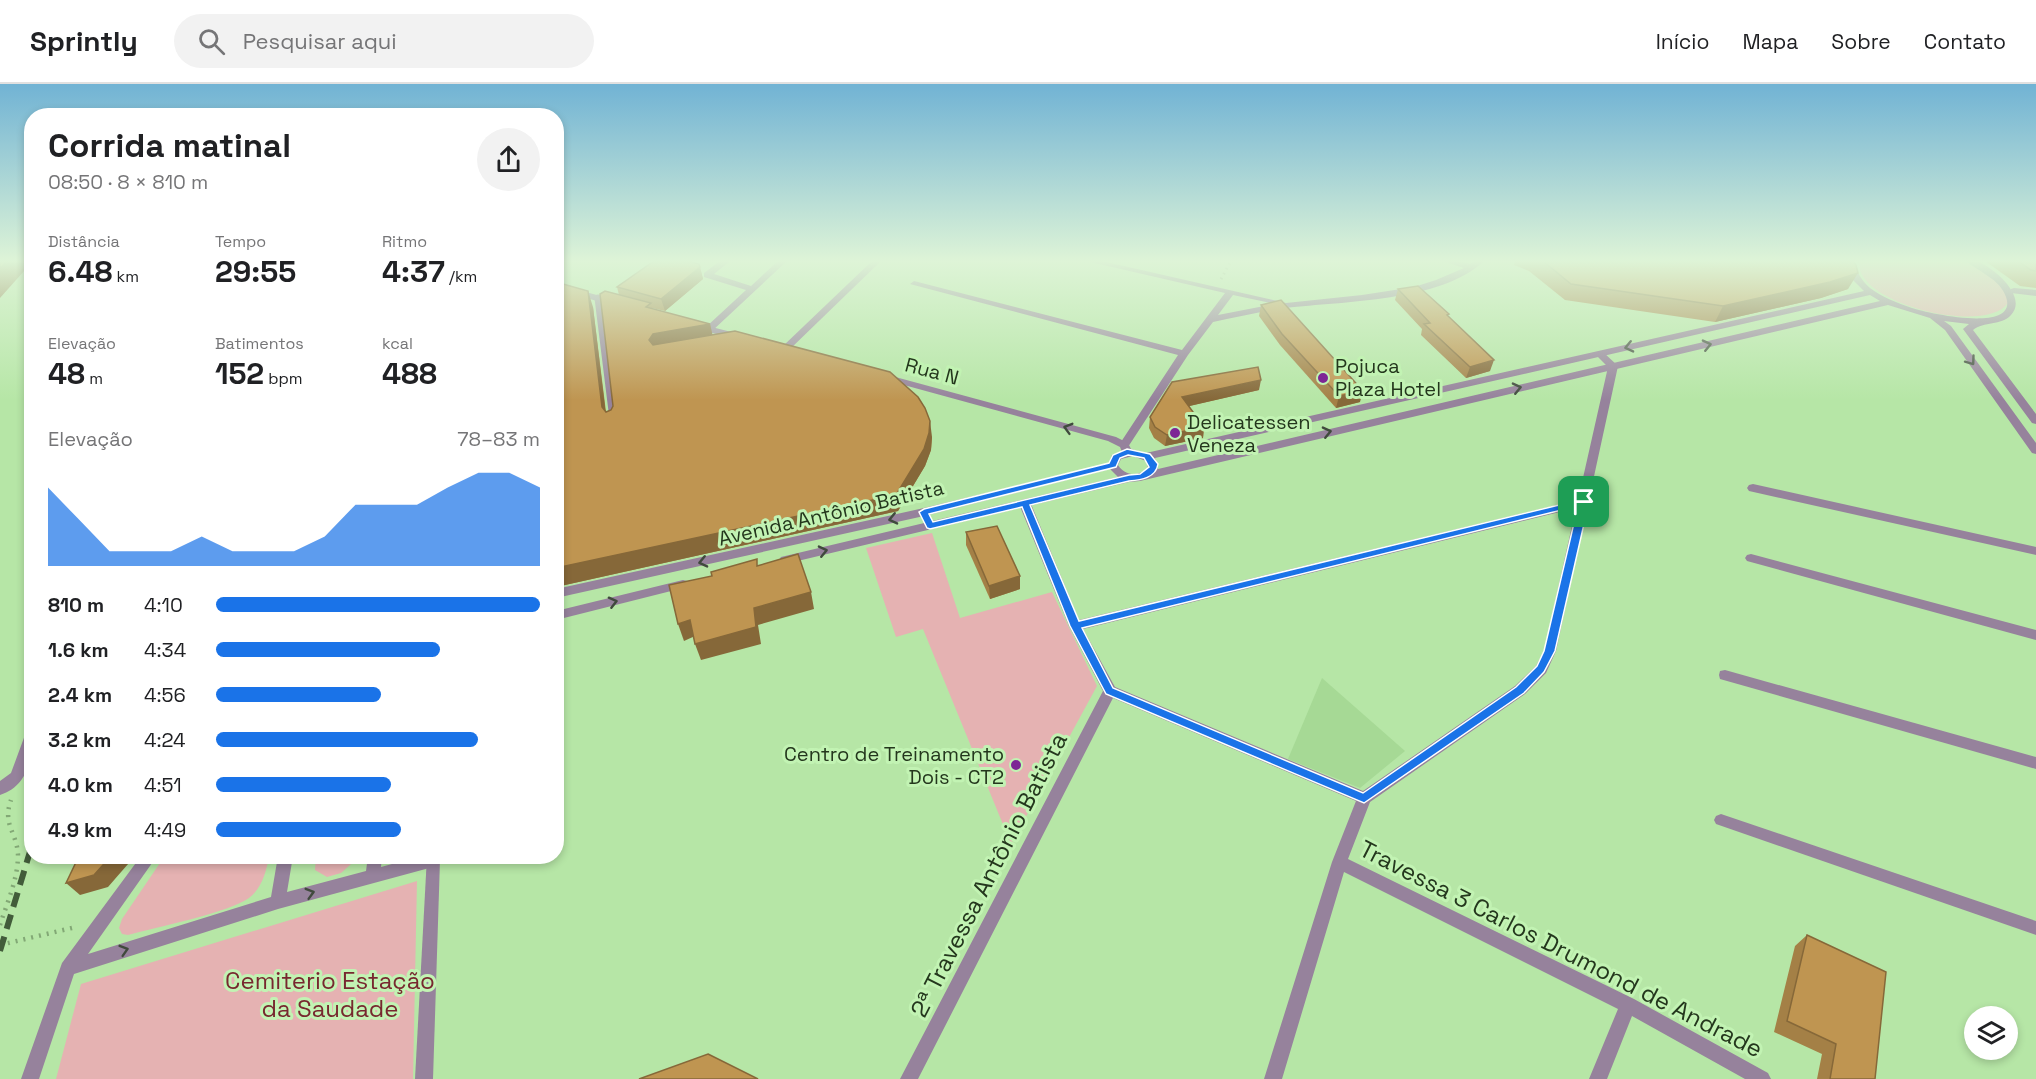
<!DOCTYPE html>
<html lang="pt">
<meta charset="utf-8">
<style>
:root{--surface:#fff;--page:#f2f2f2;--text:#202124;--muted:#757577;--line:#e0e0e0;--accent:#1a73e8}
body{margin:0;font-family:"Space Grotesk",sans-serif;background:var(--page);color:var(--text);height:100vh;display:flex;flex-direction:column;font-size:22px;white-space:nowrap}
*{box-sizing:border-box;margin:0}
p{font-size:20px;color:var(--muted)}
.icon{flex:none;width:33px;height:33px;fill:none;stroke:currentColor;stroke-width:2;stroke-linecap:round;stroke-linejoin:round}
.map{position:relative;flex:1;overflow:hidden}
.drawer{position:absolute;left:24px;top:24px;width:540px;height:756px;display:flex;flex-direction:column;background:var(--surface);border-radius:24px;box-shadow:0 3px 9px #0003}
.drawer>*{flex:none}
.buttons{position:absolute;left:1964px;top:922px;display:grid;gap:12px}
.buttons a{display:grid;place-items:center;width:54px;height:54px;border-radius:50%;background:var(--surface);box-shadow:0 3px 9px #0003;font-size:30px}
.pin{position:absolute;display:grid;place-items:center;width:51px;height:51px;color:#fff;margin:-26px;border-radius:12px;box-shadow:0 3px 9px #0006}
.round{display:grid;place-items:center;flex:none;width:63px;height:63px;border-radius:32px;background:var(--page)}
.overview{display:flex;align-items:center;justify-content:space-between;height:102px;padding:0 24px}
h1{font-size:33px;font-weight:600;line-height:45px}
.stats{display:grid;grid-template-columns:repeat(3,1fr);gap:9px;height:102px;padding:6px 24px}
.stats div{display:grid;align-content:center}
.stats b{font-size:30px;font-weight:600}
.stats small{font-size:16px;font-weight:400}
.stats p{font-size:16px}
.chart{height:168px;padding:12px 24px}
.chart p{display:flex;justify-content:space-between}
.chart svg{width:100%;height:108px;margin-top:6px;fill:var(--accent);opacity:.7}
ul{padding:0 24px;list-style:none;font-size:20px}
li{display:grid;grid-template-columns:96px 72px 1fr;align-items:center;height:45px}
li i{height:15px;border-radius:8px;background:var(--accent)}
header{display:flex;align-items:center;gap:36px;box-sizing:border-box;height:84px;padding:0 30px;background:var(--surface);border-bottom:2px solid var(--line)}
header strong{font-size:28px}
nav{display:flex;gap:33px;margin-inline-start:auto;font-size:21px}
.search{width:420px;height:54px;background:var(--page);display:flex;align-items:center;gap:15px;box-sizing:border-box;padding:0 21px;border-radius:33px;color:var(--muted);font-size:22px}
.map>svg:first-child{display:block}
</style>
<header>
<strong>Sprintly</strong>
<div class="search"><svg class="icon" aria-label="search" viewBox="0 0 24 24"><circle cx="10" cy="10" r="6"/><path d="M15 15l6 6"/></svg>Pesquisar aqui</div>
<nav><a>Início</a><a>Mapa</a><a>Sobre</a><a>Contato</a></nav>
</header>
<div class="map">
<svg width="2036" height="995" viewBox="0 0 2036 995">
<rect width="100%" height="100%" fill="#b6e6a6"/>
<path fill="#a6d995" d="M1322,594L1405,667L1360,704L1288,675Z"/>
<g fill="#e5b2b2">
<path d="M1860,177H1963L1989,190L2005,205L2008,219C1984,253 1850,217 1860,177Z"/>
<path d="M932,449L960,534L1052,508L1097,602L1011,760L923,545L896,553L866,464Z"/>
<path d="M164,773V772L269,773C266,788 262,804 249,814C228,829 156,843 128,851L122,850L119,844L122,835Z"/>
<path d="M316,773V772L359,773L341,789L327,793L315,786Z"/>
<path d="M417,797L413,995H56L81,900Z"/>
</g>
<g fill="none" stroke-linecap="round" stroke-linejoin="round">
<path stroke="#82a875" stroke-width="3" stroke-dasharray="1.5 4" stroke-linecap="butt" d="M1221,195L1231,177"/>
<g stroke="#82a875" stroke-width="4.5" stroke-dasharray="2 6" stroke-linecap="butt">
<path d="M0,841C7,819 18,795 18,771C17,748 2,741 11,716"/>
<path d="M0,861L76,843"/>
</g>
<path stroke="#96829c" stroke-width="7" d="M598,214L613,335"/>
<g fill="#96829c" fill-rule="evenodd">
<path d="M720,177H730L714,190L751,202L778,177H787L712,247H706V243L746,206L704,193V189Z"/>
<path d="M872,177H881L788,267H782V263Z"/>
<path d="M1086,177H1102L1286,219L1362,211L1414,203L1436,196L1464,184L1443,177H1459L1470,180L1474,177H1484C1441,218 1343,217 1286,224C1262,227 1238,233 1213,238L1188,271L1128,363L1124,364L1119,361L1178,271L910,200L914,197L1182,266L1225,209ZM1233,211L1275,220L1218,231Z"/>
<path d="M2014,204L2036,206V212L2011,209V205Z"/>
<path d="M1600,267L1603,268L1618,282L1556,567L1546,589L1525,610L1370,718L1348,775L1634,915L1768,989L1771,995H1745L1632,932L1607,995H1589L1618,925L1344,788L1282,995H1264L1332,778L1356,717L1113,614L918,995H900L1103,607L1069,542L1019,420L1021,417H1029L1031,420L1079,536L1578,416L1608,283L1595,270ZM1576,424L1544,567L1536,582L1515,602L1363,707L1115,603L1083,545Z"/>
<path d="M1753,400L2036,463V471L1749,407L1747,404L1749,401Z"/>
<path d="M1751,470L2036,546V556L1747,477L1745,474L1747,471Z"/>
<path d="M1725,586L2036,673V685L1720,595L1719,591L1720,587Z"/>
<path d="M32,646C32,673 30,701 0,711V697L11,689L25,651L27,647Z"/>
<path d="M1721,730L2036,837V851L1716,740L1714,736L1716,732Z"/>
<path d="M427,772H439L440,776L433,995H415Z"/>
</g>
<g fill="#96829c" fill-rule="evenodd">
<path d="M1845,177H1853C1857,188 1861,196 1870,204C1882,213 1897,219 1912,224C1927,229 2019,250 2006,213C2000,195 1979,188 1966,177C1971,177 1975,177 1979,178C1995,185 2028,213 2011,231C2001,242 1984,237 1973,246L2036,330V340L2032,339L1963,245L1969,240L1944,237L1951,242L2036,359V370L2032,369L1945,246L1930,234L1888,221L1140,397L1129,398L785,480L781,479L779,476L781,473L1118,393L1110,385L924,432L556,514V505L924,424L1109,379L1112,371L1122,368L1120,363L1108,357L882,295V291H888L1116,353L1128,359L1131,365L1146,369L1864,207L1850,193ZM1870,211L1880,217L1158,385L1155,374ZM1133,372L1146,377L1148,384C1138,393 1125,392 1118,381L1121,375Z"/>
<path d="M556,200L619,217L621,219L616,222L556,206Z"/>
<path d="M696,239L743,251L745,253L740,256L693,244L691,242Z"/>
<path d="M683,496L687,497L689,500L687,503L556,536V527Z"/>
<path d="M141,772H157L88,870L271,813L278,772H293L287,808L366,787L368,772H382L381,783L421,772H440L438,781L433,783L278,825L74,890L39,995H21L62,879Z"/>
</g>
<path stroke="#425c3a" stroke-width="6" stroke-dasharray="15 8" stroke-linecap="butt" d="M0,867L32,761"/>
</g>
<g fill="#a48046">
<path d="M1515,177H1853L1848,205L1821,214L1715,238L1565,216L1529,187L1514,181Z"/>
<path d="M1985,177H2036V204L2020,202Z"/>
<path d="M700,183L703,195L665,227L652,224V225L710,240L712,251L932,353L931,366L925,382L898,427L556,503L593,223L606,328L611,326L613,322L619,211L617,203Z"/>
<path d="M1398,205L1448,232L1490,287L1466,294L1421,251L1422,245L1395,216Z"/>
<path d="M1261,221L1360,318L1336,324L1280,261L1259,232Z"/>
<path d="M1172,298L1259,306L1189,322L1204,343L1203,354L1165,362L1154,354L1149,344L1150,333Z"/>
<path d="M966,448L1020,492V505L990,515L966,461Z"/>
<path d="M1807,851L1875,995H1817L1822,970L1774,948L1795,862Z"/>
</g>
<g fill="#866839">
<path d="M7,177H32V178L0,214V185Z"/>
<path d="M700,183L703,195L665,227L661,215Z"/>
<path d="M1858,189L1848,205L1821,214L1715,238L1723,222Z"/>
<path d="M588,207L593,223L607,340L602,323Z"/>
<path d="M710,240L714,257L657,267L649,256L653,250Z"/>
<path d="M1494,276L1490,287L1466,294L1470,283Z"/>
<path d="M1261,296L1259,306L1181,324L1182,313Z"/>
<path d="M1363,307L1360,318L1336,324L1339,312Z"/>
<path d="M930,337L932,353L931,366L925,382L898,427L556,503V484Z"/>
<path d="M1204,343L1203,354L1165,362L1167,351Z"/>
<path d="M1020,492V505L990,515L989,502Z"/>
<path d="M811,508L814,525L758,541L761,560L701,576L695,560L754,524Z"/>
<path d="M690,536L695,552L684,557L678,540Z"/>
<path d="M111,772H135L108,803L80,811L66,799Z"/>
</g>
<g fill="#bf9551" stroke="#866839" stroke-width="1.5">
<path d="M0,177H7L0,185Z"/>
<path d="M654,177H688L699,180L700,183L661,215L617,203Z"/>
<path d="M1543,177H1853L1856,181L1858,189L1830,198L1723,222L1571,200Z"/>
<path d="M2018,177H2036V187L2031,186Z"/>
<path d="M556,198L588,207L602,323L606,328L611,326L613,322L600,210L605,207L651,219L646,223L710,240L653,250L649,256L653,261L735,247L890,288L918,313L925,324L930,337L929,349L924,365L896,411L556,484Z"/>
<path d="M1418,202L1449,230L1447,231L1494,276L1470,283L1424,240L1430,239L1398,205Z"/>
<path d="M1281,216L1363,307L1339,312L1282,250L1261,221Z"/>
<path d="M1258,283L1261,296L1182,313L1204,343L1167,351L1155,343L1150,333L1172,298Z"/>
<path d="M997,442L1020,492L989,502L966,448Z"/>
<path d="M798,470L811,508L754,524L756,543L695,560L690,536L678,540L669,501L712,492L711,488L757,475V482Z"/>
<path d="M79,772H111L94,791L66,799Z"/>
<path d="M1807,851L1886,888L1875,995H1830L1836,960L1787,937Z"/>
<path d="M708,970L758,995H639Z"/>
</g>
<defs><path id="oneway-chevron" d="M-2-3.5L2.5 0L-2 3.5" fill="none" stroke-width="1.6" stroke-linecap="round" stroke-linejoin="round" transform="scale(1.5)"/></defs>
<g stroke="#404a3d">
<use href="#oneway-chevron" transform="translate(1707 261) rotate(-13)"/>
<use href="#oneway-chevron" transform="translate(1629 263) rotate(167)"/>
<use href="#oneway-chevron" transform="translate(1971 277) rotate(54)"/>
<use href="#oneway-chevron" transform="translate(1517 304) rotate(-13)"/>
<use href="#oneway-chevron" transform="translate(1068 344) rotate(-164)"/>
<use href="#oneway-chevron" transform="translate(1327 348) rotate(-13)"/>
<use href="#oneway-chevron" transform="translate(893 435) rotate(167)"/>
<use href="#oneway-chevron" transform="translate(823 467) rotate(-13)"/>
<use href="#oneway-chevron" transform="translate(703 478) rotate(167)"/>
<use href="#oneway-chevron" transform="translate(613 518) rotate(-14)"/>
<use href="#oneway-chevron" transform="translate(310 809) rotate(-16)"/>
<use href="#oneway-chevron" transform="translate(124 866) rotate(-17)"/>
</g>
<linearGradient id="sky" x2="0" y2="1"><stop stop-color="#71b3d4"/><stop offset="0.56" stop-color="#def4d7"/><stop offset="1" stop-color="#def4d7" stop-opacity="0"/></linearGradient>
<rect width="2036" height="316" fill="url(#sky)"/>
<path fill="#1a73e8" stroke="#fff" stroke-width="1.5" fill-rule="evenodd" d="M1127,365L1150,370L1158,380C1156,394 1141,396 1129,397L1030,421L1079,537L1584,415L1589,418L1555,567L1544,588L1524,609L1364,719L1106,610L1070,542L1022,423L930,445L927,444L919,428L924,425L1109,379L1113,371ZM1128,371L1144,374L1149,383L1140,390L1129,391L933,438L929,430L1116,383L1120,374ZM1578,422L1544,567L1537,582L1516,603L1363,709L1113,604L1082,544Z"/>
<g fill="#7d2695" stroke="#c2f3b3" stroke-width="2">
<circle cx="1323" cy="294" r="6"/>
<circle cx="1175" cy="349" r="6"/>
<circle cx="1016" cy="681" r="6"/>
</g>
<g text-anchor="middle" stroke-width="6" stroke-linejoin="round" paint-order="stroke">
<g font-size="20" fill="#24371d" stroke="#c2f3b3" text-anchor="start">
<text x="1335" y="289">Pojuca<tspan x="1335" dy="23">Plaza Hotel</tspan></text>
<text x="1187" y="345">Delicatessen<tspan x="1187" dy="23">Veneza</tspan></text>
<text x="1004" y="677" text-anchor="end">Centro de Treinamento<tspan x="1004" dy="23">Dois - CT2</tspan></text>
</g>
<g font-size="20" fill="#24371d" stroke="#c2f3b3">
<text transform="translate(932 287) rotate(15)" y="7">Rua N</text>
<text transform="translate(831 429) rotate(-13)" y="7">Avenida Antônio Batista</text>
</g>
<g font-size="24" fill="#24371d" stroke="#c2f3b3">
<text transform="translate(989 791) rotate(-63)" y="8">2ª Travessa Antônio Batista</text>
<text transform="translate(1561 865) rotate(27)" y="8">Travessa 3 Carlos Drumond de Andrade</text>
</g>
<g font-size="24" fill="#77282f" stroke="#c2f3b3">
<text x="330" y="905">Cemiterio Estação<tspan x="330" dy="28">da Saudade</tspan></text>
</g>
</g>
</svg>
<div class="buttons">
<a><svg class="icon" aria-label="layers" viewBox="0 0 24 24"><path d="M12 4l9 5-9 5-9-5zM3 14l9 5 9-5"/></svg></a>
</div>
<div class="pin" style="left:1584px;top:418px;background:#1e9e55"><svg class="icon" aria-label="arrive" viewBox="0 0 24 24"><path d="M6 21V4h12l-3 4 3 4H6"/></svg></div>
<section class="drawer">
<div class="overview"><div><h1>Corrida matinal</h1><p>08:50 · 8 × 810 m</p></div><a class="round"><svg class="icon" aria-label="share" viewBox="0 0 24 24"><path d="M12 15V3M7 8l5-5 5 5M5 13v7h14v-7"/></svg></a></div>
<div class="stats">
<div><p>Distância</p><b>6.48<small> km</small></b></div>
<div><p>Tempo</p><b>29:55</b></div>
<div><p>Ritmo</p><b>4:37<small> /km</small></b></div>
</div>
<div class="stats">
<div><p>Elevação</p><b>48<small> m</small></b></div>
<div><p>Batimentos</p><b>152<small> bpm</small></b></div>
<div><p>kcal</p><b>488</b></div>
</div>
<div class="chart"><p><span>Elevação</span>78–83 m</p>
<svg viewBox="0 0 160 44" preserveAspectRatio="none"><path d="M0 44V12L10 25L20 38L30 38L40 38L50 32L60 38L70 38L80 38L90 32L100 19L110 19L120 19L130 12L140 6L150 6L160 12V44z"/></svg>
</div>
<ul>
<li><b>810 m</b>4:10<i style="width:100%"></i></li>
<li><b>1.6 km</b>4:34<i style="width:69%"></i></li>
<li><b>2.4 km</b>4:56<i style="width:51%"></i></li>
<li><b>3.2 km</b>4:24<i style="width:81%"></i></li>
<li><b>4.0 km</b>4:51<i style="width:54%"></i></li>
<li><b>4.9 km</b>4:49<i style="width:57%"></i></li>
</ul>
</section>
</div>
